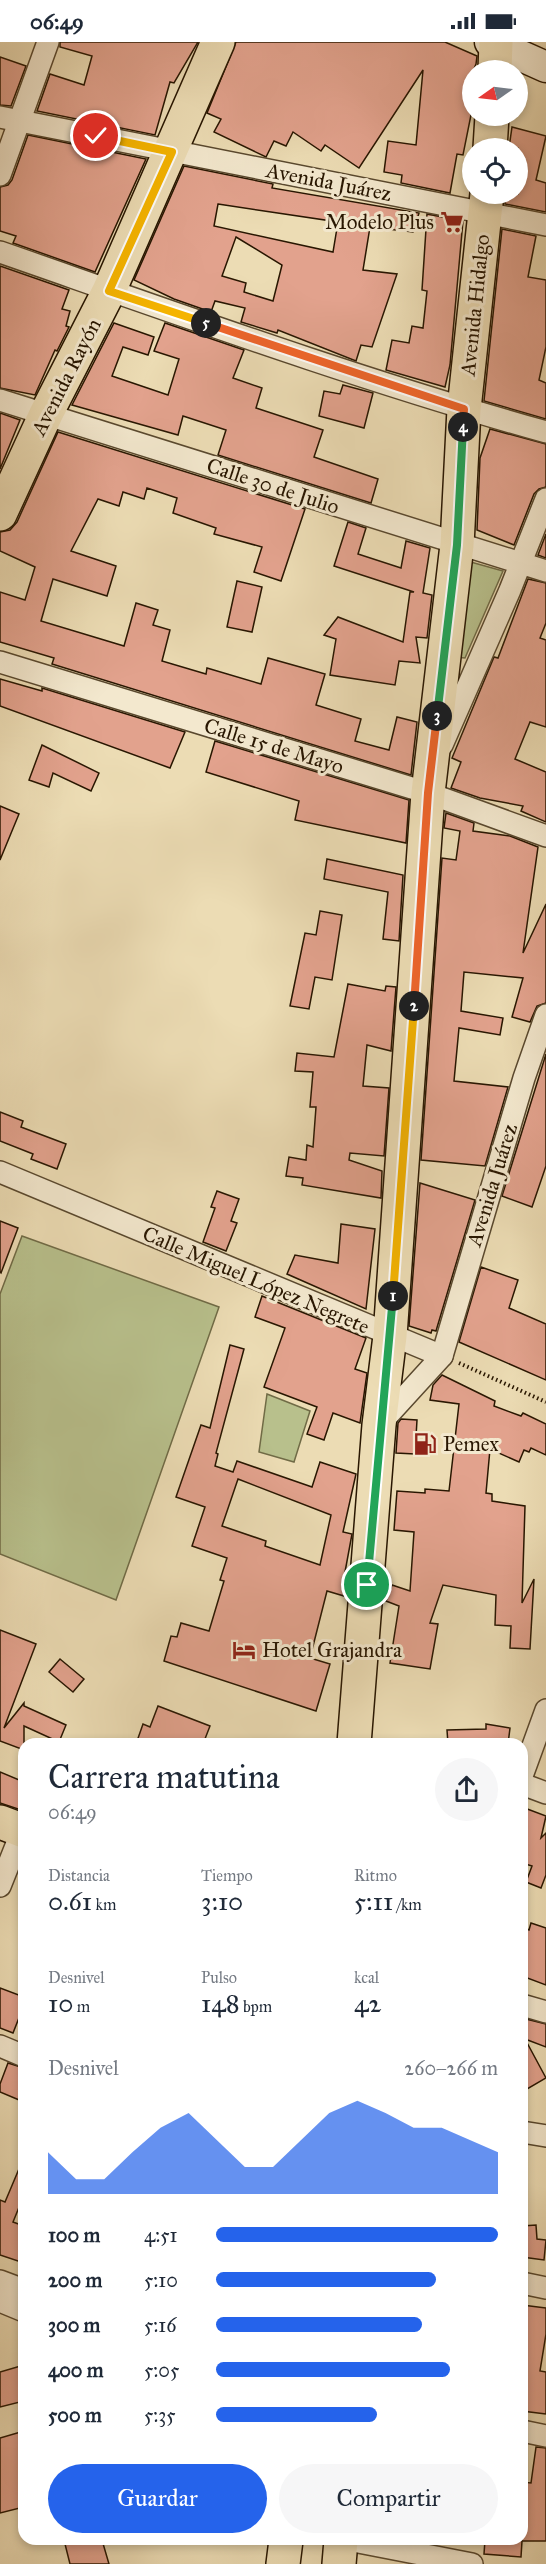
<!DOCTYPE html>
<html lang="es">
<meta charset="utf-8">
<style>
:root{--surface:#fff;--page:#f6f6f7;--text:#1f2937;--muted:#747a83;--accent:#2563eb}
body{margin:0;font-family:"IM FELL Great Primer",serif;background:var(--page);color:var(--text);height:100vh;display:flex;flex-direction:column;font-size:22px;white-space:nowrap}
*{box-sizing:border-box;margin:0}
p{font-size:20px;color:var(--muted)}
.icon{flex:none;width:33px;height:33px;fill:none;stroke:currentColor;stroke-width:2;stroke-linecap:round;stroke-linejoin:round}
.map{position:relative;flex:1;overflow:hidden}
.side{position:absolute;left:18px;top:1696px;width:510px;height:807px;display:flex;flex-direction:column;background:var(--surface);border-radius:18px;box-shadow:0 3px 9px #0003}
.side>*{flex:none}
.needle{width:39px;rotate:256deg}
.controls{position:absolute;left:462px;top:18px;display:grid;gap:12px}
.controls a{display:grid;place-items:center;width:66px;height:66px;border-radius:50%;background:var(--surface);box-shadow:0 3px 9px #0003;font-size:30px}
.pin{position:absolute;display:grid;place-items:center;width:51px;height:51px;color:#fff;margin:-26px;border:3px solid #fff;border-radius:50%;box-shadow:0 2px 6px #0007}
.km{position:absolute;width:30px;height:30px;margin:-15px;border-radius:50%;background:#222;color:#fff;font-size:16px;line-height:30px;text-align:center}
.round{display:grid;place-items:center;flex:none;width:63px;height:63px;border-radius:32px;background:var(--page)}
.headline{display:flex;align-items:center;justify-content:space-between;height:102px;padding:0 30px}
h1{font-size:33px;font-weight:600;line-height:45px}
.metrics{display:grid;grid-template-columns:repeat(3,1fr);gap:9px;height:102px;padding:6px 30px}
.metrics div{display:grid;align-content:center}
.metrics b{font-size:26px;font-weight:600}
.metrics small{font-size:16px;font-weight:400}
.metrics p{font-size:16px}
.chart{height:168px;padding:12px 30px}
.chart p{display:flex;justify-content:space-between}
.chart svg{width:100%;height:108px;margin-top:6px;fill:var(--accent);opacity:.7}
.action{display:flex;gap:12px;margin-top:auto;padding:12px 30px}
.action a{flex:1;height:69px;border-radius:36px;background:var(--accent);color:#fff;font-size:24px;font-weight:600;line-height:69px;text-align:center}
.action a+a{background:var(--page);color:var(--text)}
ul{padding:0 30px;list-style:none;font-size:20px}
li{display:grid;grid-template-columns:96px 72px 1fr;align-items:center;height:45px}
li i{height:15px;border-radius:8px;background:var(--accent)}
.status{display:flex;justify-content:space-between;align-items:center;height:42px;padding:0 30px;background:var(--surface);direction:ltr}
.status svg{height:16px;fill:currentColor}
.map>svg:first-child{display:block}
</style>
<div class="status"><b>06:49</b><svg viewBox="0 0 49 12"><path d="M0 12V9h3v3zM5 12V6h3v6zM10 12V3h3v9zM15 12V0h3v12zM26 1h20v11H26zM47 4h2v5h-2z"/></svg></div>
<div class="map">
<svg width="546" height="2522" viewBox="0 0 546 2522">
<rect width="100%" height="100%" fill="#ecdcb4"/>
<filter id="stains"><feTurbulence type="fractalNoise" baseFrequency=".00333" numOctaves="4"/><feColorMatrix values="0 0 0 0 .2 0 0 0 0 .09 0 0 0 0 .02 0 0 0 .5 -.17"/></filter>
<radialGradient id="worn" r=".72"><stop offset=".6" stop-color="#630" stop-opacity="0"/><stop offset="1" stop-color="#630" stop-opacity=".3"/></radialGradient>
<g fill="#b8c08c" stroke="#706b46" stroke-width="1.5">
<path d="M460,517L503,529L465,616L455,615Z"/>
<path d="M22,1194L219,1265L116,1558L0,1512V1252Z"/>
<path d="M267,1352L310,1369L294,1420L259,1410Z"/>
</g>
<g fill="#e2a28d" stroke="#281601" stroke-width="1.5" fill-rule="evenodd">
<path d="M60,0H198L174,41L170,40L155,93L37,69L50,32L84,43L92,14L60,5Z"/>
<path d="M236,0H445L477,14L476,22L469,39L472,68L463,113L457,112L450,151L401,141L402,133L384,130L388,99L416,103L423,28L359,126L325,103L321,109L293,90L286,104L274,99L266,115L214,90L221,77L207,71Z"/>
<path d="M0,15L26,24L11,64L0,63Z"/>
<path d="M512,85L546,94L536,138L546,141V170L505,162V152H518V106H509Z"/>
<path d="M28,93L146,117L95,230L13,201L16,194L0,189V145L8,143L12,138Z"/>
<path d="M184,124L273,142L272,146L419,171L413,190L370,185L363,228L397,232L372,305L361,303L356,319L278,288L277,291L241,280L245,266L215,259L211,270L174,257L134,238ZM218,162L338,180L333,210L214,184ZM236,195L282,223L273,259L244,250L246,241L222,234Z"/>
<path d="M427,172L463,179L450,323L445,345L386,328L392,298L409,301L412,284L423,286L427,249L422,248Z"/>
<path d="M502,187L536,194L528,235L546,238V305L539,338L546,341V377L484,359Z"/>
<path d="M0,224L69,248L62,267L70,269L66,284L69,285L57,309L55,308L35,353L0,346Z"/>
<path d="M114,281L154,295L148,313L123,305L112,334L168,353L179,317L154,309L165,281L244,308L233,336L262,346L256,366L323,388L314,415L378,437L371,461L218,413L226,388L183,374L178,393L72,363Z"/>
<path d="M343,343L373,351L364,386L319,374L324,349L340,352Z"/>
<path d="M0,371L20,378L0,427Z"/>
<path d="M490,387L546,402V445L539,447L534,452L514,503L477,488L480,416Z"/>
<path d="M58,390L305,467L281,539L254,530L262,505L214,492L216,486L173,471L177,456L147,446L144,457L123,450L119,464L98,457L71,509L116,524L107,554L53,537L41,579L124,604L136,561L158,568L153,583L170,588L162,619L206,632L207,626L261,642L268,616L325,632L316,663L361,677L355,699L389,708L397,675L417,680L411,733L52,622L54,616L0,600V550L25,558L35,525L0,509V490L10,488L17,480Z"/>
<path d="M348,480L366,486L358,512L401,526L406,499L430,506L423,551L432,553L427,596L416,595L420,621L399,619L395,643L330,633L336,597L324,593L338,575L403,600L410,550H414L334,524Z"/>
<path d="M546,492V516L538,513Z"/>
<path d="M528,537L546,541V581L540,596L546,598V685L530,680L515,717L546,730V780L521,769L523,764L480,756L451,746L461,720L452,716L494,615L498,616Z"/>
<path d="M237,539L262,545L252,590L227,585Z"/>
<path d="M0,637L42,649V646L185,690L170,726L0,664Z"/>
<path d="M215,699L409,758L406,801L295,778L299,759L206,730Z"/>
<path d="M42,703L99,731L91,749L53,731L49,745L29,738Z"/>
<path d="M0,764L19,772L0,818Z"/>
<path d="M446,771L474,781L473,789L510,794L538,805L523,911L546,862V961L537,964L530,980L512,975L523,936L464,930L461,969L503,976L500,993L459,986L454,1039L508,1045L485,1124L421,1118L442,816L456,818L460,789L444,786Z"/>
<path d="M327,817L403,833L399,899L383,897L388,850L324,837Z"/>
<path d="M320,869L342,873L332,938L315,935L309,967L290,964L305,891L316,893Z"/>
<path d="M348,942L385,949L386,944L396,945L391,1009L367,1003L363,1044L389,1046L384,1114L350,1111L349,1118L382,1129L381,1156L302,1143L303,1136L286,1134L289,1115L306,1118L307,1103L313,1105L316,1065H310L313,1030L295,1029L297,1011L334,1015Z"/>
<path d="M546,1012V1124L532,1165L502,1154Z"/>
<path d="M0,1070L23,1079L21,1085L66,1102L57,1127L31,1117L33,1112L0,1099Z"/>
<path d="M420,1141L475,1158L436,1289L432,1288L431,1291L409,1284Z"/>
<path d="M217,1149L239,1157L231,1179L237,1181L226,1209L203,1200L215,1166L211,1165Z"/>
<path d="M0,1179L18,1186L1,1231L0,1230Z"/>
<path d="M341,1182L375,1187L366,1267L287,1232L295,1213L338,1221Z"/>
<path d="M481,1225L518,1238L509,1266L546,1282V1338L459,1300Z"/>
<path d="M262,1254L366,1296L355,1327L367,1331L360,1381L333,1371L324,1398L307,1392L317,1365L264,1345L285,1286L255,1275Z"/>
<path d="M230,1303L244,1307L216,1411L218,1412L215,1424L233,1430L237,1419L312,1445L320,1420L356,1432L343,1490L352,1492L345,1530L349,1531L348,1539L344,1554L327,1549L310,1616L330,1622L316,1669L164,1619L171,1594L177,1595L181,1581L209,1589L224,1539L220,1538L227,1516L192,1504L205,1465L176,1455L201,1383L210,1386ZM238,1437L331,1473L320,1523L265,1504L266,1499L222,1484Z"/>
<path d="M442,1333L495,1359L494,1364L521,1374L523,1371L546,1382V1413L531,1406L529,1410L524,1408L519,1420L490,1407L486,1451L492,1452V1459L525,1464L522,1561L534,1537L530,1607L510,1606L511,1584L495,1583L496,1553L443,1543L430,1581L438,1582L430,1627L390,1621L399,1564L386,1559L392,1543L410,1549L414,1490L394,1488L397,1449L425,1451V1447L449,1449L459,1362L430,1358L433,1343Z"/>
<path d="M401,1377L417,1378L415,1412L396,1411L398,1381Z"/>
<path d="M0,1588L36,1602L4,1686L24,1661V1664L66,1683L59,1700L24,1684V1708L0,1699Z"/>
<path d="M60,1617L84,1637L73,1650L49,1630Z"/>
<path d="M158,1664L210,1684L203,1702H136L143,1682L150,1685Z"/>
<path d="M486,1682L510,1686L508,1702H448L447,1688L486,1687Z"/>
<path d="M0,1730L24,1740V1769L0,1761Z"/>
<path d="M522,1765L546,1774L541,1796L546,1791V1833L541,1846L526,1840L532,1824L522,1821Z"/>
<path d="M531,1881L546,1886V1943L522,1934V1885L529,1888Z"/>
<path d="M0,1946L24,1955V1963L13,1991L0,1986Z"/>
<path d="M522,1976L546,1982V2005L525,1997L546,2036L522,2050Z"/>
<path d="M8,2021L24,2026V2060L0,2050V2042Z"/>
<path d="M24,2115V2153L13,2180L24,2184V2221L0,2213V2158L5,2160Z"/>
<path d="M536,2183L537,2197L546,2198L544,2218L522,2215V2184Z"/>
<path d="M522,2263L546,2266V2292L540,2329L546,2330V2372L522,2369Z"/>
<path d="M24,2323V2359L0,2365V2330Z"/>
<path d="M24,2389V2465L0,2471V2396Z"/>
<path d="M536,2405L546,2406V2499H522L521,2515L484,2512L485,2498H522V2440L531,2441Z"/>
<path d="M64,2498H102L109,2522H70Z"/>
</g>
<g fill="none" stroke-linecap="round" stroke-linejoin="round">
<g stroke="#59482e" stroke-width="24">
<g id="street">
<path d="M0,75L546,183"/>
<path d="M0,133L48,0"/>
<path d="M0,210C181,273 361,338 546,390"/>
<path d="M0,358L546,529"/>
<path d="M0,620L428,751L546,794"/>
<path d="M442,703L510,548L546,457"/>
<path d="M0,1130L442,1314"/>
<path d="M379,1383L442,1314L524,1036L546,973"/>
<path d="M522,1734L546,1668"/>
<path d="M522,1742L546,1751"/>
<path d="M0,1844L22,1789"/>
<path d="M522,1963L546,1970"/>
<path d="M0,2004L24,2014"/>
<path d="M522,2090L546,2094"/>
<path d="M0,2239L24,2248"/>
<path d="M522,2241L546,2246"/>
<path d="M0,2259L24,2269"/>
<path d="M522,2389L546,2394"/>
<path d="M348,2498L472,2522"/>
</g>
</g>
<g stroke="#281601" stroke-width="33">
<path id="secondary" d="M490,0L546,25"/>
</g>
<g stroke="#281601" stroke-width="36">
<g id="primary">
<path d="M495,28L496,0"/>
<path d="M490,106L492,74"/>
<path d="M0,472L46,372L109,249L218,0"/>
<path d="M354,1702L379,1383L390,1294L428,751L457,503L464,367L487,152"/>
<path d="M0,1780L24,1789"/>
<path d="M283,2522L286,2498"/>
<path d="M339,2522L341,2498"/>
</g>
</g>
<path stroke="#281601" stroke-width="4" stroke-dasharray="1.5 3" stroke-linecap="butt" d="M459,1321L546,1360"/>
<use href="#street" stroke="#f3e8ce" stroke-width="21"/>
<use href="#secondary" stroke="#f3e8ce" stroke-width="30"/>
<use href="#primary" stroke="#ecdcb4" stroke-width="33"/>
</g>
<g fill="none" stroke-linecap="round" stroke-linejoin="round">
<g stroke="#fff" stroke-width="12">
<path id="split-1" d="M367,1543L393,1254"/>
</g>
<g stroke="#fff" stroke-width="12">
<path id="split-2" d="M393,1254L414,964"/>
</g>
<g stroke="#fff" stroke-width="12">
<path id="split-3" d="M414,964L428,751L437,674"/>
</g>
<g stroke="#fff" stroke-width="12">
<path id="split-4" d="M437,674L457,503L463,385"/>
</g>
<g stroke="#fff" stroke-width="12">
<path id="split-5" d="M206,281L464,367L463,385"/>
</g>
<g stroke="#fff" stroke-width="12">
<path id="split-6" d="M96,94L172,110L109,249L206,281"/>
</g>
<use href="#split-1" stroke="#22a559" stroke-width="8"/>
<use href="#split-2" stroke="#f5b400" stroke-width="8"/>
<use href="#split-3" stroke="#f0652b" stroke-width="8"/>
<use href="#split-4" stroke="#22a559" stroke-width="8"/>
<use href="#split-5" stroke="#f0652b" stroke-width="8"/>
<use href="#split-6" stroke="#f5b400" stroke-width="8"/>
</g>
<defs>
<g id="supermarket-bare" transform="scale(1.8)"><path d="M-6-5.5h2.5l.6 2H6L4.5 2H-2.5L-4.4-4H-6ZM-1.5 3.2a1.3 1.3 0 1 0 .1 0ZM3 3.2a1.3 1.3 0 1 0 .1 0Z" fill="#8f2418" stroke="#f3e8ce" stroke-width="2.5" paint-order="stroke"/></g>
<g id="fuel-bare" transform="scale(1.8)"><path d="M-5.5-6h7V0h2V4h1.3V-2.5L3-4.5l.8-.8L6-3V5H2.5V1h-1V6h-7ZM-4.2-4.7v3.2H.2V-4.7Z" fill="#8f2418" stroke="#f3e8ce" stroke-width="2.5" paint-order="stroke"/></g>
<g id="hotel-bare" transform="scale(1.8)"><path d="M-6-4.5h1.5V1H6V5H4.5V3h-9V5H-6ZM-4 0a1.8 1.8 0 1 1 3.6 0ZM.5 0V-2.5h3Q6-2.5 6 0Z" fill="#8f2418" stroke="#f3e8ce" stroke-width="2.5" paint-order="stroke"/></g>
</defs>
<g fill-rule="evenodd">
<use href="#supermarket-bare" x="452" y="180"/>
<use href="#fuel-bare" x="425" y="1402"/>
<use href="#hotel-bare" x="244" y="1608"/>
</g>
<g text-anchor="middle" stroke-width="6" stroke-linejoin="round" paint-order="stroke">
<g font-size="21" fill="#281601" stroke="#f3e8ce">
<text transform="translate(329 140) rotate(11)" y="7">Avenida Juárez</text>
<text transform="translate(475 263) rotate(-84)" y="7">Avenida Hidalgo</text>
<text transform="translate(66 335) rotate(-63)" y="7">Avenida Rayón</text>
<text transform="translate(273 444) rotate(18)" y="7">Calle 30 de Julio</text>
<text transform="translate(274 704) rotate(17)" y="7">Calle 15 de Mayo</text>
<text transform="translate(492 1143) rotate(-73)" y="7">Avenida Juárez</text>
<text transform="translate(256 1238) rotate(23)" y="7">Calle Miguel López Negrete</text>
</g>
<g font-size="21" fill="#281601" stroke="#f3e8ce" text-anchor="start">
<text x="434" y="187" text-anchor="end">Modelo Plus</text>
<text x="443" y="1409">Pemex</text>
<text x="262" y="1615">Hotel Grajandra</text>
</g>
</g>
<rect width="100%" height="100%" filter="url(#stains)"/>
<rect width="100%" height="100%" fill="url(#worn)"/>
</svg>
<div class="controls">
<a><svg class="needle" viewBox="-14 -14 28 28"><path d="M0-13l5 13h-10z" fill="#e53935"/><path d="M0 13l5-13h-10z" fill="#747a83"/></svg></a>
<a><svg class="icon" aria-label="locate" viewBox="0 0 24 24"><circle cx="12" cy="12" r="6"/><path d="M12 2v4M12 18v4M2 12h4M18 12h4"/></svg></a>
</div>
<div class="pin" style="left:367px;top:1543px;background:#1e9e55"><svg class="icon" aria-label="arrive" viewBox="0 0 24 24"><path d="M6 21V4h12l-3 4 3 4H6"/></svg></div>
<div class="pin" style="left:96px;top:94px;background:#d93025"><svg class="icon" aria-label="check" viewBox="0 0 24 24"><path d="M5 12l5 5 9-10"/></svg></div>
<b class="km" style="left:393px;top:1254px">1</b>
<b class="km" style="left:414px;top:964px">2</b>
<b class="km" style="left:437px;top:674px">3</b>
<b class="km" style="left:463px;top:385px">4</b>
<b class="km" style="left:206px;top:281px">5</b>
<section class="side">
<div class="headline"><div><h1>Carrera matutina</h1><p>06:49</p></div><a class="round"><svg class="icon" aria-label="share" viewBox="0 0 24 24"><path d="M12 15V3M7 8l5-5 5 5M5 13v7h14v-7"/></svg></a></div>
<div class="metrics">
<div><p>Distancia</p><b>0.61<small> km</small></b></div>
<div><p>Tiempo</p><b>3:10</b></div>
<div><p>Ritmo</p><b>5:11<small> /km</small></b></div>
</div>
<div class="metrics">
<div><p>Desnivel</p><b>10<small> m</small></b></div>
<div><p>Pulso</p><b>148<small> bpm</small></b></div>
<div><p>kcal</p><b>42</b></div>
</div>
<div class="chart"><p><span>Desnivel</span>260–266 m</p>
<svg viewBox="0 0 160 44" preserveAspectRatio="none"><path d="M0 44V27L10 38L20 38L30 27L40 17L50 11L60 22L70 33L80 33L90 22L100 11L110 6L120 11L130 17L140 17L150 22L160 27V44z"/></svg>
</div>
<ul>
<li><b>100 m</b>4:51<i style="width:100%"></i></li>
<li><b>200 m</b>5:10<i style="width:78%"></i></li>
<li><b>300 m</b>5:16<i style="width:73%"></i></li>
<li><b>400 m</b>5:05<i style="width:83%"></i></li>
<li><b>500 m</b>5:35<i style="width:57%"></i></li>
</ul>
<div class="action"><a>Guardar</a><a>Compartir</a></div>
</section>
</div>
